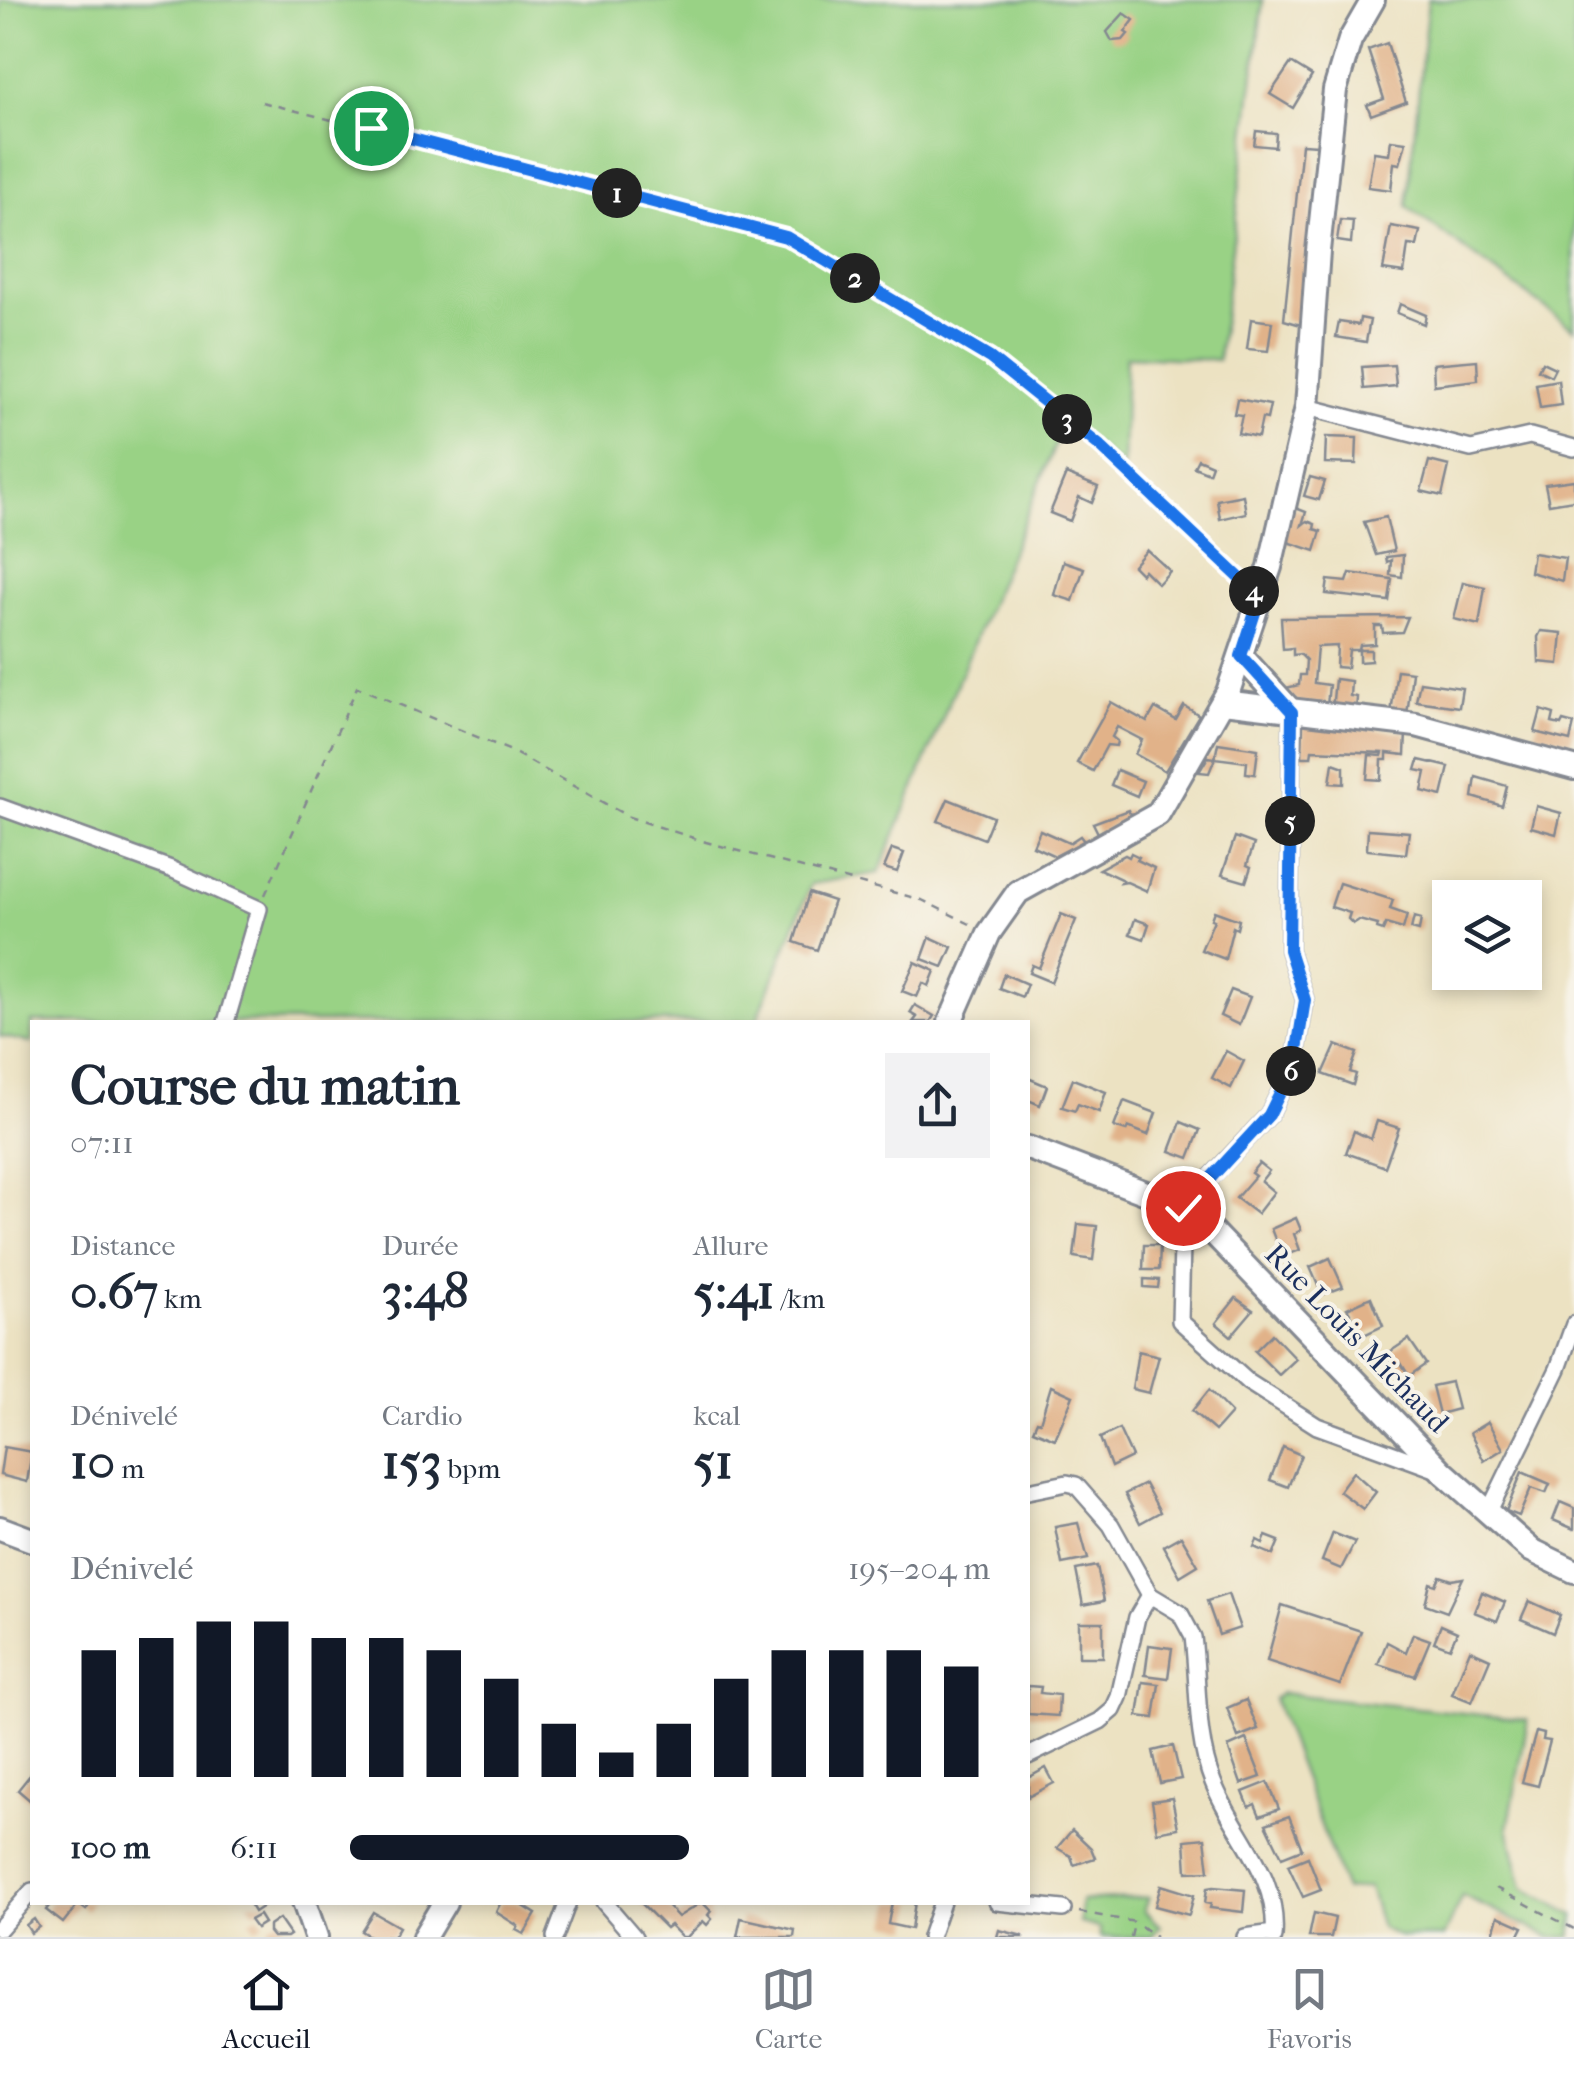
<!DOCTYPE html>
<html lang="fr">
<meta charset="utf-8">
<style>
:root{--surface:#fff;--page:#f2f2f3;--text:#1f2937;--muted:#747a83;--line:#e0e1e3;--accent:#111827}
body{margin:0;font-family:"IM FELL French Canon",serif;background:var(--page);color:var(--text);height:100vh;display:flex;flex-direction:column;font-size:38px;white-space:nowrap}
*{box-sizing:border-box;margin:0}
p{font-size:32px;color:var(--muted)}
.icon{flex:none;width:55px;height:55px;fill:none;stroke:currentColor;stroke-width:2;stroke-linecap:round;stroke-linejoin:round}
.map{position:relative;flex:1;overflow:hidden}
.sheet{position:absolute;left:30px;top:1020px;width:1000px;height:885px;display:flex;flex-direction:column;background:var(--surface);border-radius:0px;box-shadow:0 5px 15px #0003}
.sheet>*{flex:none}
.buttons{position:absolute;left:1432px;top:880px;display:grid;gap:20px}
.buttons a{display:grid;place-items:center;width:110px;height:110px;border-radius:0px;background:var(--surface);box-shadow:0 5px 15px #0003;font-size:50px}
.pin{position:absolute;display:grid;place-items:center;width:85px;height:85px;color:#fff;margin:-42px;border:5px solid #fff;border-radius:50%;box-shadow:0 2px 10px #0007}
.km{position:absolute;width:50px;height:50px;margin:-25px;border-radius:50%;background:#222;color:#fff;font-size:28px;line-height:50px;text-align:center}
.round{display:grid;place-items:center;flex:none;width:105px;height:105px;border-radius:0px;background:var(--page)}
.overview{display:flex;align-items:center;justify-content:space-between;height:170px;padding:0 40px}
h1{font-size:55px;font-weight:800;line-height:75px}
.figures{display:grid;grid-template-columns:repeat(3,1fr);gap:15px;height:170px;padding:10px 40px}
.figures div{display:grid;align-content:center}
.figures b{font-size:50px;font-weight:800}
.figures small{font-size:28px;font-weight:400}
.figures p{font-size:28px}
.chart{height:280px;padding:20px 40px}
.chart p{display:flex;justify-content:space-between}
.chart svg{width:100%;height:180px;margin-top:10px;stroke:var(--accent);stroke-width:6}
ul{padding:0 40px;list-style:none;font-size:32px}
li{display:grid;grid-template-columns:160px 120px 1fr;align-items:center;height:75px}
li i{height:25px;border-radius:12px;background:var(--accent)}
.tab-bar{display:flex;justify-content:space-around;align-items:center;height:140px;border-top:2px solid var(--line);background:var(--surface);font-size:28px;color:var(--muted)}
.tab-bar a{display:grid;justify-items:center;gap:5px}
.tab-bar .selected{color:var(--accent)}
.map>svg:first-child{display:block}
</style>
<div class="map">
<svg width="1574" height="1937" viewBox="0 0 1574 1937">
<rect width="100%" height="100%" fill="#f7f3e8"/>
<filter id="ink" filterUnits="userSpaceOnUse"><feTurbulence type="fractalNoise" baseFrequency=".01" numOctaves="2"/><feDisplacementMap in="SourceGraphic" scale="20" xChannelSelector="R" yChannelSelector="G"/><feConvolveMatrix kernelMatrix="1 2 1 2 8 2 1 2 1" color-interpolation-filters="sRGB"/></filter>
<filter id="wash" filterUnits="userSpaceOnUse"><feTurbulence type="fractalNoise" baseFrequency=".0048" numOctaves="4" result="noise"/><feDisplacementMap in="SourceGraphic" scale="40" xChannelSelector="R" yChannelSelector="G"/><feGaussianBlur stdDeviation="2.25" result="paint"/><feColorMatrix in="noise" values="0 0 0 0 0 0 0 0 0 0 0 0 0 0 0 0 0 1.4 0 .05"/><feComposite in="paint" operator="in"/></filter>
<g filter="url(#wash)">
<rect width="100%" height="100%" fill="#ece2c2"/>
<g fill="#99d285" stroke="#5a8072" stroke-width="2.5">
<path d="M0,0H1263L1218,360L1126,356L1123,467L1065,421L879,873L811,884L756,1022H32V1043L0,1036Z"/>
<path d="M1428,0H1574V329L1407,207Z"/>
<path d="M1281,1693L1528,1720L1508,1828L1523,1888L1574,1915L1571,1937H1550L1462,1896L1443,1937H1401L1381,1928L1369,1887L1345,1890L1274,1699Z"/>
<path d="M1149,1897L1144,1911L1160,1926L1151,1937H1100V1928L1080,1923L1081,1901Z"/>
</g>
<g id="blocks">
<g fill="#e1b289">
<path d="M1124,13L1134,20L1125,32L1128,34L1123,40L1112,41L1107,32Z"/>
<path d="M1387,43L1406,102L1371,115L1367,105L1384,99L1368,50Z"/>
<path d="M1291,63L1312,76L1293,108L1270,94Z"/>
<path d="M1256,131L1276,133L1275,147L1254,145Z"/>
<path d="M1391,140L1406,142L1400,164L1394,163L1391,190L1368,187L1374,152L1389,154Z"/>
<path d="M1302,144L1317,145L1301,325L1284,320Z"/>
<path d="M1340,220L1353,221L1351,243L1337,241Z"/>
<path d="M1391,226L1420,231L1417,246L1408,245L1404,273L1383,270Z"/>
<path d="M1400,304L1426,315L1424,324L1397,313Z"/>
<path d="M1360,318L1370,320L1366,342L1336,337L1339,322L1359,325Z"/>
<path d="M1251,319L1272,322L1268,351L1247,349Z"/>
<path d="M1477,360L1478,380L1434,385L1433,364Z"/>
<path d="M1542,362L1555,368L1551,376L1538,370Z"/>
<path d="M1394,365L1396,386L1364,389L1362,367Z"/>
<path d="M1558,380L1561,405L1540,408L1536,384Z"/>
<path d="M1237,399L1270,405L1267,419L1262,418L1258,437L1238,433L1242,415L1234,414Z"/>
<path d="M1326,437L1357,438L1356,464L1325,463Z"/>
<path d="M1198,459L1212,465L1209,473L1194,467Z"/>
<path d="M1429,461L1449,466L1442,496L1421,491Z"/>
<path d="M1066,474L1098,487L1092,503L1079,497L1070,521L1050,513Z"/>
<path d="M1310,477L1325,481L1319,500L1304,496Z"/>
<path d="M1574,480V500L1549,504L1545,484Z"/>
<path d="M1243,495L1246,513L1220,519L1217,500Z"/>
<path d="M1293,507L1306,512L1302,525L1307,521L1315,524L1314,529L1321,531L1315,551L1282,540Z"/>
<path d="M1386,517L1394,551L1376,555L1364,522Z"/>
<path d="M1147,550L1170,571L1158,584L1144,570L1141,574L1133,566Z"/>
<path d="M1533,553L1565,558L1562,581L1530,572Z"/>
<path d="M1403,555L1402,577L1390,575L1391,560L1387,562L1386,557Z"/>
<path d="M1063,561L1084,568L1073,601L1054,595Z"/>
<path d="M1350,573L1392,579L1389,601L1326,594L1328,580L1347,582Z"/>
<path d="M1463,582L1485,587L1479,625L1454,619Z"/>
<path d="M1408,617L1402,632L1383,633L1382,626H1375V644L1360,645L1359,650H1349L1347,668L1336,667L1337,646L1317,647L1314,683L1329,685L1327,705L1299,703L1288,696L1291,693L1286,688L1299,685L1300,675H1305L1306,660L1300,654L1293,655V648L1283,649L1281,618Z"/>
<path d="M1541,631L1562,633L1559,664L1539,662L1538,637Z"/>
<path d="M1359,650H1371V661L1359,662Z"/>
<path d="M1397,670L1412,672L1407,716L1391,713Z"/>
<path d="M1335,679L1351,681L1350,696L1357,697L1356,711H1332Z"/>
<path d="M1420,682L1462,688L1459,707L1416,701Z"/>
<path d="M1111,702L1147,722L1155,708L1176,720L1184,706L1199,715L1165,771L1135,754L1142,740L1117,727L1112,737L1117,741L1116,746L1107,745L1093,771L1077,763Z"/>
<path d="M1541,710L1554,714L1552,723L1561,725L1563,721L1574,724L1570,741L1535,732Z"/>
<path d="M1303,724L1406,732L1405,755L1387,753V760H1382L1381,780L1367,779L1369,755L1382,756L1383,753L1312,750L1311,757H1302Z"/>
<path d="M1218,743L1258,749L1255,774L1246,773L1247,762L1215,758L1209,773L1199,772L1208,757L1215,758Z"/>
<path d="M1419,760L1449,767L1442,796L1422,791L1426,772L1416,770Z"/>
<path d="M1333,763L1344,767V784L1330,783Z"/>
<path d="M1117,770L1143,781L1137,796L1111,785Z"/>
<path d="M1476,777L1507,786L1502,806L1473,797Z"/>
<path d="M948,799L993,817L984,839L938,821Z"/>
<path d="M1536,806L1561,813L1556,834L1531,827Z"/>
<path d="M1128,810L1131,816L1098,833L1093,823Z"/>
<path d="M1368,829L1409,832L1406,854L1367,850Z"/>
<path d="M1040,830L1069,843L1080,836L1084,841L1055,856L1033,846Z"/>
<path d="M1235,837L1254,844L1247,865L1251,867L1246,882L1222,875Z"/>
<path d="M892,849L904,853L897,872L884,868Z"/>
<path d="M1131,853L1139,857L1137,860L1154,868L1147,891L1127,882L1121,883L1123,880L1099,869L1125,855L1129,857Z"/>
<path d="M1339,883L1393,900L1390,909L1407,915L1403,929L1386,924L1383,931L1377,929L1378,925L1359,920L1353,924L1348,919L1350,913L1331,907Z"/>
<path d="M809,893L834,901L817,950L794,942Z"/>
<path d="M1214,911L1239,920L1237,929L1233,927L1225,959L1201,950L1214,920L1211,919Z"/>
<path d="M1061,914L1076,920L1051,982L1029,973L1032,965L1039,968Z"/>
<path d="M1414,917L1421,919L1419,931L1411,929Z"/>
<path d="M1135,919L1149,924L1144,939L1130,934Z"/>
<path d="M930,937L952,947L943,967L922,959Z"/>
<path d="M915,962L935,971L929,986L923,983L917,997L902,991Z"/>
<path d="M1004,974L1027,984L1022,997L999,988Z"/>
<path d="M1231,990L1250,997L1239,1025L1220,1016Z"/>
<path d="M915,1005L934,1016L930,1022H913L917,1017L910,1013Z"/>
<path d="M1336,1045L1357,1053L1350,1072L1356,1074L1353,1085L1323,1074Z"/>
<path d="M1226,1051L1244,1061L1231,1088L1212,1078Z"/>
<path d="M1028,1078L1047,1086L1040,1105L1028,1100Z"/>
<path d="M1073,1079L1106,1092L1099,1112L1078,1104L1075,1111L1062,1107Z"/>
<path d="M1124,1101L1156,1113L1148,1135L1128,1127L1126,1131L1114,1127Z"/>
<path d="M1377,1121L1399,1128L1385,1167L1346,1153L1354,1131L1371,1139Z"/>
<path d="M1181,1122L1200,1130L1189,1158L1170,1151Z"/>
<path d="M1259,1163L1269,1171L1261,1181L1274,1192L1257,1214L1236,1198L1255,1176L1251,1173Z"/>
<path d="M1296,1218L1301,1230L1294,1234L1300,1250L1282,1257L1271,1229Z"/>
<path d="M1078,1224L1097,1226L1093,1260L1074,1257Z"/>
<path d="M1144,1245H1160L1159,1270H1143Z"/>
<path d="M1330,1258L1343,1287L1322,1295L1310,1267Z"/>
<path d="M1144,1279L1159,1280L1158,1288L1144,1287Z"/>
<path d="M1371,1297L1383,1326L1364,1335L1347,1308Z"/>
<path d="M1236,1298L1253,1310L1231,1336L1216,1323Z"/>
<path d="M1272,1334L1296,1359L1279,1375L1255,1351Z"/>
<path d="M1409,1339L1426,1364L1409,1376L1401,1363L1393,1368L1385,1355Z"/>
<path d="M1138,1351L1159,1356L1149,1393L1132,1389Z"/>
<path d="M1451,1382L1458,1409L1439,1414L1432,1386Z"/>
<path d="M1051,1386L1073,1396L1055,1439L1033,1430L1037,1421L1040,1422Z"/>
<path d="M1209,1390L1231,1413L1215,1431L1192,1411Z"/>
<path d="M1488,1422L1503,1449L1484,1461L1470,1433Z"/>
<path d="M1119,1429L1132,1457L1111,1467L1100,1438Z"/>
<path d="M4,1447L32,1452L27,1482L0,1475Z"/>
<path d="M1283,1447L1301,1455L1288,1487L1270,1480Z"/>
<path d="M1353,1472L1376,1492L1363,1509L1339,1491Z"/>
<path d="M1522,1472L1550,1484L1546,1493L1531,1488L1519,1516L1506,1511Z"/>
<path d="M1145,1484L1160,1512L1140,1523L1125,1494Z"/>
<path d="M1560,1502L1574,1508V1529L1553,1520Z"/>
<path d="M1078,1523L1088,1559L1062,1564L1055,1527Z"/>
<path d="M1333,1533L1355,1542L1341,1569L1322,1561Z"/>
<path d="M1181,1536L1198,1565L1180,1576L1163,1546Z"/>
<path d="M1266,1536L1279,1541L1273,1555L1254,1547L1257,1540L1263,1543Z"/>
<path d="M1097,1566L1104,1601L1083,1605L1076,1570Z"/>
<path d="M1440,1576L1452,1580L1463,1578L1447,1612L1425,1604L1430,1583L1436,1585Z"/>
<path d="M1482,1592L1505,1602L1497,1621L1474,1612Z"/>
<path d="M1228,1594L1240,1628L1219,1635L1207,1601Z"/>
<path d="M1529,1601L1560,1615L1553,1633L1521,1619Z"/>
<path d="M1282,1605L1361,1631L1340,1685L1267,1661Z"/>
<rect x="1079" y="1622" width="24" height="35"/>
<path d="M1441,1625L1457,1632L1450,1648L1434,1642Z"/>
<path d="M1413,1634L1430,1640L1415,1676L1378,1664L1387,1642L1406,1652Z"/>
<path d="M1149,1645L1172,1648L1168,1678L1145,1675Z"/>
<path d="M1470,1650L1490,1659L1472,1702L1452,1694Z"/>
<path d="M1143,1682L1159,1684L1154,1718L1138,1716Z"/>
<path d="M1028,1686L1041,1687L1040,1693L1059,1695L1058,1716L1028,1714Z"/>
<path d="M1246,1700L1258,1729L1238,1737L1227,1708Z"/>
<path d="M1536,1732L1544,1734L1543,1740L1550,1741L1538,1786L1522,1782Z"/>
<path d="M1246,1739L1261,1777L1241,1784L1228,1747Z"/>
<path d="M1173,1746L1181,1779L1160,1783L1153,1751Z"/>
<path d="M1046,1768L1054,1783L1028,1797V1778Z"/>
<path d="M30,1775L32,1777V1802L18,1790Z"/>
<path d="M1268,1782L1279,1809L1260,1816L1255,1804L1249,1807L1243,1792Z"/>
<path d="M1172,1798L1178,1828L1157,1832L1152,1801Z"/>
<path d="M1289,1816L1302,1849L1282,1857L1266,1824Z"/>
<path d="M1072,1830L1091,1848L1095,1858L1074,1865L1071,1856L1057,1848Z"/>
<path d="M1205,1838L1209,1871L1187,1872L1185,1840Z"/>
<path d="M1308,1857L1321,1890L1303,1897L1288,1865Z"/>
<path d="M1161,1885L1194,1895L1189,1915L1155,1906Z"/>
<path d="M1213,1887L1245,1890L1243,1912L1210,1908L1211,1904L1205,1903L1207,1888Z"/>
<path d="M52,1902H91L86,1910L78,1904L63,1923L46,1910Z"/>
<path d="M248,1902H269L254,1912Z"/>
<path d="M501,1902H517L536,1914L524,1934L516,1930L518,1926L496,1912Z"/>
<path d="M640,1902H664L678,1917L702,1902L711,1911L708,1915L712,1919L707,1925L703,1921L687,1937H682L670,1925L666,1928Z"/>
<path d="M892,1902H915L911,1929L888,1924Z"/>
<path d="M373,1912L399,1927L393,1937H371L361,1931Z"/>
<path d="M1314,1913L1335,1918L1331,1937H1309Z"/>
<path d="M259,1915L264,1923L256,1928L250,1920Z"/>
<path d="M1498,1916L1523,1927L1518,1937H1492Z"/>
<path d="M741,1918L795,1930L794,1937H737Z"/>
<path d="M34,1919L39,1927L31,1933L26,1925Z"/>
<path d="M279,1919L290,1935L287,1937H273L269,1932V1926Z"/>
<path d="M999,1930L1023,1936V1937H997Z"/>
</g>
</g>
</g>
<g filter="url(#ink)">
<use href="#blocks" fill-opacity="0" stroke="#848890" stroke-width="2.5"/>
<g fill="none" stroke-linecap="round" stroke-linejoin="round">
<g stroke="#848890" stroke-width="20">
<g id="street">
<path d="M1307,407L1471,449L1530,436L1574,448"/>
<path d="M1292,712L1289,950L1305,1000L1295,1062L1269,1115L1183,1207L1180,1321L1248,1382L1317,1426L1435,1469"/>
<path d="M0,807L171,869L259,909L226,1022"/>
<path d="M1028,1491L1067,1483L1076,1485L1111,1525L1150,1595L1180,1613L1193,1637C1199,1684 1195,1737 1213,1782C1235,1838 1279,1873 1274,1937"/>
<path d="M1488,1513L1558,1369L1574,1324"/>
<path d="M1028,1756L1100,1721L1113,1710L1119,1697L1137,1617L1150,1595"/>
<path d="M604,1902L634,1937"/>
<path d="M997,1902L1063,1909"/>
<path d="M0,1928L32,1891"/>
<path d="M555,1937L568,1902"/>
<path d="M930,1937L942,1902"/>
<path d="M1245,1937L1274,1933"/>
</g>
</g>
<g stroke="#848890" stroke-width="28">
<g id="secondary">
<path d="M1241,656L1292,712"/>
<path d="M1223,702L1416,725L1574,768"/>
<path d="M950,1022L989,933L1018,892L1158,814L1228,692L1270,567L1307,407L1318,251L1335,90L1350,40L1373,0"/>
<path d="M1028,1148L1183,1207L1198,1217L1443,1472L1531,1550L1574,1571"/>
<path d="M0,1528L32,1540"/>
<path d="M304,1902L316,1937"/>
<path d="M424,1937L445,1902"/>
</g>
</g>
<g stroke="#848890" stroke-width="2.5" stroke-dasharray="8 8" stroke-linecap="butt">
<path d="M262,102L786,237L990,358L1100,446L1245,583"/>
<path d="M265,895L357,687L511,751L629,817L706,842L922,900L970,924"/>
<path d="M1496,1888L1574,1929"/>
<path d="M1079,1912L1135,1922L1156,1937"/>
<path d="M1131,1937L1134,1924"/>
</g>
<use href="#street" stroke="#fff" stroke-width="15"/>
<use href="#secondary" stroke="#fff" stroke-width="22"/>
</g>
</g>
<g fill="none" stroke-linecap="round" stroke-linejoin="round" filter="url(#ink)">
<g stroke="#fff" stroke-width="20">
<path id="route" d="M371,128L786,237L990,358L1100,446L1260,597L1241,656L1292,712L1289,950L1305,1000L1295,1062L1269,1115L1183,1208"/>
</g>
<use href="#route" stroke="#1a73e8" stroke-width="12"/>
</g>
<g text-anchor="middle" stroke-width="8" stroke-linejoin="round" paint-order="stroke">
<g font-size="30" fill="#1b2f5e" stroke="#f7f3e8">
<text transform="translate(1357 1338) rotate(46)" y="10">Rue Louis Michaud</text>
</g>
</g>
</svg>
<div class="buttons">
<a><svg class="icon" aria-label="layers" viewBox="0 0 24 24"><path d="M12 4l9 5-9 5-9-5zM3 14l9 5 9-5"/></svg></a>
</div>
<div class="pin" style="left:371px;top:128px;background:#1e9e55"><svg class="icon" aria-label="arrive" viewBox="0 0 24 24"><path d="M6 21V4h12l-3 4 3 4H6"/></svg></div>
<div class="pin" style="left:1183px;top:1208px;background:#d93025"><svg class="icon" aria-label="check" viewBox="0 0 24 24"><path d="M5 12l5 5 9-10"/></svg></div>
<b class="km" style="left:617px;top:193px">1</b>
<b class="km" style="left:855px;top:278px">2</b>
<b class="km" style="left:1067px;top:419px">3</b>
<b class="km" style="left:1254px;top:591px">4</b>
<b class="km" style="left:1290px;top:821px">5</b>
<b class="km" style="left:1291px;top:1071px">6</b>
<section class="sheet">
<div class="overview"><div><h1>Course du matin</h1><p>07:11</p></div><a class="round"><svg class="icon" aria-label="share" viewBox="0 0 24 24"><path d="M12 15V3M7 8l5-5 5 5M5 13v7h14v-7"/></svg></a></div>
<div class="figures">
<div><p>Distance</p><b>0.67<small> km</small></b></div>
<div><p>Durée</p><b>3:48</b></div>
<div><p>Allure</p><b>5:41<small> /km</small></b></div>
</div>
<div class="figures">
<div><p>Dénivelé</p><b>10<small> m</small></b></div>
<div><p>Cardio</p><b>153<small> bpm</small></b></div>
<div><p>kcal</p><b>51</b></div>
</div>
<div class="chart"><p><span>Dénivelé</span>195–204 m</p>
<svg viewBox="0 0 160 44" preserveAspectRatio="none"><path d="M5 44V13M15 44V10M25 44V6M35 44V6M45 44V10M55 44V10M65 44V13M75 44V20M85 44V31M95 44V38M105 44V31M115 44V20M125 44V13M135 44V13M145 44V13M155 44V17"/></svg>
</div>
<ul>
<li><b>100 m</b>6:11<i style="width:53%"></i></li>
</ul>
</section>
</div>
<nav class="tab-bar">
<a class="selected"><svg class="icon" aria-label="home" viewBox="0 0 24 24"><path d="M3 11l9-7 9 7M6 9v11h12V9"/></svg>Accueil</a>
<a><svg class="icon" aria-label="map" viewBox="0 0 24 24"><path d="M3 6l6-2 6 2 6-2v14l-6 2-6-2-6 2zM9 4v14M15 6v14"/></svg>Carte</a>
<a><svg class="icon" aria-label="saved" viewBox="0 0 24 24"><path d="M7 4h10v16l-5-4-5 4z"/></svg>Favoris</a>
</nav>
